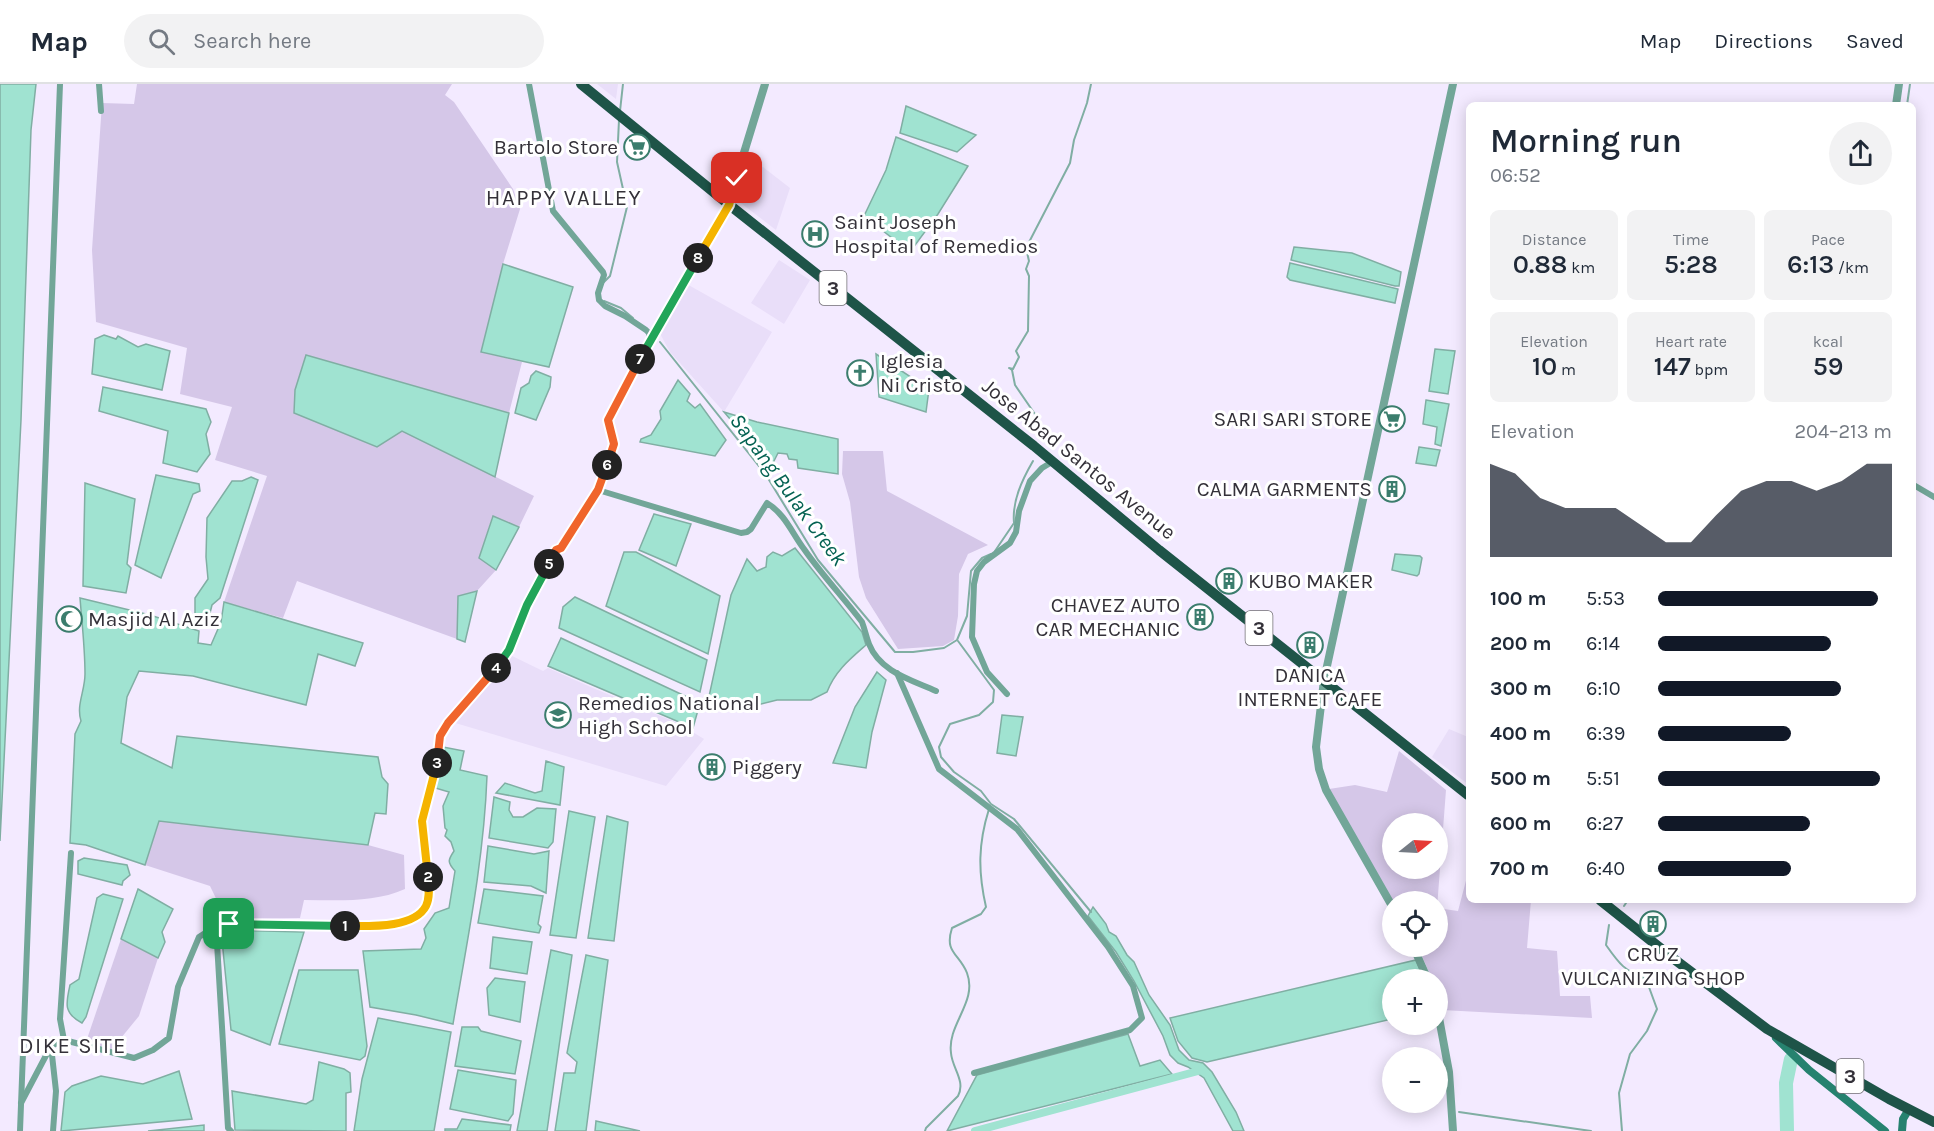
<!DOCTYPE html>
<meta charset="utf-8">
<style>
:root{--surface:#fff;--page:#f2f2f3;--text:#1f2937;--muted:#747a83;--line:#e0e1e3;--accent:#111827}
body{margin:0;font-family:Karla,sans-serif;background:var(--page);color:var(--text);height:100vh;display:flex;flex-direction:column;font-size:22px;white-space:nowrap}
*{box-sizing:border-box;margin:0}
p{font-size:20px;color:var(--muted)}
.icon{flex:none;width:33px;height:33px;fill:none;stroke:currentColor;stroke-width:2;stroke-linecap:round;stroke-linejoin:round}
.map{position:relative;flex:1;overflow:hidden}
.drawer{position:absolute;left:1466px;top:18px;width:450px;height:801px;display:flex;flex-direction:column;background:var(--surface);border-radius:9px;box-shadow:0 3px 15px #0003}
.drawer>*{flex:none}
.needle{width:39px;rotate:72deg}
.buttons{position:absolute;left:1382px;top:729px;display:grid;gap:12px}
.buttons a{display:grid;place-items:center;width:66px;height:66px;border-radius:50%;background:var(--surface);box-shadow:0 3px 15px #0003;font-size:30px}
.pin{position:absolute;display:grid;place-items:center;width:51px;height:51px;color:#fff;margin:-26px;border-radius:12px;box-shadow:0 3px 9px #0006}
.km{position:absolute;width:30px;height:30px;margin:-15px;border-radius:50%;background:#222;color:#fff;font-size:16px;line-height:30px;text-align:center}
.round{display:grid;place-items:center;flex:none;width:63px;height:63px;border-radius:32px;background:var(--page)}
.overview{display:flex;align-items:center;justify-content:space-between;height:102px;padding:0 24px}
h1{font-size:33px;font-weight:600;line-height:45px}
.metrics{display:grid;grid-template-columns:repeat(3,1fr);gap:9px;height:102px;padding:6px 24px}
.metrics div{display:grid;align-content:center;border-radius:9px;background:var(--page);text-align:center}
.metrics b{font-size:26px;font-weight:600}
.metrics small{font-size:16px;font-weight:400}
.metrics p{font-size:16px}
.chart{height:168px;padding:12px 24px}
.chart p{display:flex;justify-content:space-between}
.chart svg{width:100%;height:108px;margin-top:6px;fill:var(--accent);opacity:.7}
ul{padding:0 24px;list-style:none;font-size:20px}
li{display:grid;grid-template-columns:96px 72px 1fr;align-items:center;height:45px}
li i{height:15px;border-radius:8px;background:var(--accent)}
header{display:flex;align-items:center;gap:36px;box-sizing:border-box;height:84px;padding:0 30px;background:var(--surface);border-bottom:2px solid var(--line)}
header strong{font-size:28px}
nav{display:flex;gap:33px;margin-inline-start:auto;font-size:21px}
.search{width:420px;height:54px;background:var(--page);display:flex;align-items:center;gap:15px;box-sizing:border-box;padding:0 21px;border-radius:33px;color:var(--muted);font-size:22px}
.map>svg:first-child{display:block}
</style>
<header>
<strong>Map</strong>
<div class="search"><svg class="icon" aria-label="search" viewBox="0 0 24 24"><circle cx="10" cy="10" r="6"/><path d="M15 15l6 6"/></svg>Search here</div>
<nav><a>Map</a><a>Directions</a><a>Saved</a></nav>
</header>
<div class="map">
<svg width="1934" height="1047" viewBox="0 0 1934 1047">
<rect width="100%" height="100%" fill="#f3eaff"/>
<g fill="#e9def9">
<path d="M597,0H618L616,15Z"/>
<path d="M746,70L790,104L776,146L733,113Z"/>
<path d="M779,176L810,196L784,240L751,219Z"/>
<path d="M685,199L772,248L724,328L670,268L658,246Z"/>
<path d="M508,570L543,587L548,584L593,604L687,643L691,647L704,655L666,702L452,638Z"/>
<path d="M1449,645L1468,653V700L1432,673Z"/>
</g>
<g fill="#d5c7e8" fill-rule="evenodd">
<path d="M137,0H452L445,11L454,18L513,105L520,125L503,180L481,268L522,278L509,329L306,271L295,306L294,329L377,363L402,346L534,412L519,443L492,433L479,474L496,486L477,507L458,512L457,555L297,497L283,534L224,518L267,392L215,376L232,323L180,310L187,264L96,238L92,166L102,19L134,20Z"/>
<path d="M843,367H883L887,407L988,461L968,470L959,490L958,532L954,556L943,562L898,565L866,514L859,493L850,418L842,390Z"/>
<path d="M1399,667L1446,706L1437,824L1458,827L1468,789V816H1531L1527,864L1557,867L1560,912H1590L1592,934L1442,926L1437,911V896L1432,895L1418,863L1437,862V818L1393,817L1329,705L1355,701L1387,708ZM1392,740H1437V784H1392Z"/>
<path d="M159,737L368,761L404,771L405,805C374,819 338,816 304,816L300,834L226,835L210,802L145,781Z"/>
<path d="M121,855L158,874L139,932L112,965L86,958Z"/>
</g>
<g fill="#a0e3d1" stroke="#80aea3" stroke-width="1.5">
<path d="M0,0H36L31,46L21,336L0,757Z"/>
<path d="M906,22L976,51L957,68L900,49Z"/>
<path d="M896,53L968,82L938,130L910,168L864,132L886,86Z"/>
<path d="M1294,163L1352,169L1401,188L1399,202H1395L1291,176Z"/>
<path d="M1290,179L1398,205L1395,219L1290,196L1287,193Z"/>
<path d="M503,180L573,203L549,283L481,268Z"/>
<path d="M104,251L116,255L118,252L138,263L146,260L170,267L162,306L92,290L95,255Z"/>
<path d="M1435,265L1455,267L1448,310L1429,307Z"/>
<path d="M876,270L929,305L926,328L879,313Z"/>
<path d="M306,271L509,329L495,393L402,347L377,363L294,329L295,306Z"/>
<path d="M536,287L551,293L550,303L536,336L515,329L521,304L529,299L531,292Z"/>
<path d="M678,296L690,310L687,317L695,324L700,320L726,356L715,372L640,358L641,355L651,351L661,335L660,327Z"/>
<path d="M103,303L206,325L211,338L206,350L210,370L197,388L163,379L168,347L99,327Z"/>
<path d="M1426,316L1449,320L1441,362L1435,360L1437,343L1423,340Z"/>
<path d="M724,328L757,338L838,355V390L798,384L797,376L789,375L787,370L778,369L771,383Z"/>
<path d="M1419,363L1440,366L1436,382L1416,379Z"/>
<path d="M156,391L199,400L200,407L193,410L161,494L135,481Z"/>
<path d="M251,393L258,396L220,514L212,521L207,541L195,537V514L208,495L206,473L207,434L232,397H242Z"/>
<path d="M85,399L135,415L127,480L131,484L126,509L83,502Z"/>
<path d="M654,430L691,440L676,482L639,466Z"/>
<path d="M493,432L519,443L496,486L479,474Z"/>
<path d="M795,464L862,548L866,561C850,575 835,587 827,608L811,616H777L734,627L708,617L731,511L747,475L757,487L766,483L767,473L773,468L782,472Z"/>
<path d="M624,468H636L720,512L708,570L606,522Z"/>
<path d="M1395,470L1420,472L1422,474L1419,490L1417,492L1392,486Z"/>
<path d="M477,507L465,558L457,555L458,512Z"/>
<path d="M575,513L707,576L700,608L559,544L563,523Z"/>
<path d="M80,514L150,531L199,547L198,559L211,561L221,538L224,518L363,559L355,582L318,570L306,621L193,592L139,587L127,613L121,659L172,684L177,652L378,673L382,693L388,700L386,730L375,729L368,761L159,737L145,781L86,761L70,759L75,650L81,637C76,621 85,607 85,590C85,565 82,539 80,514Z"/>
<path d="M561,554L700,619L693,644L548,582Z"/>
<path d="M877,588L886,596L872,648L866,684L833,679L855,623Z"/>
<path d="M1002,631L1023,633L1016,672L997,669Z"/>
<path d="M443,663L464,667L460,686L487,692C484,775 467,858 453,940L416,931L370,923L363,867L421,865L426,854L424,845L435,829L449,824L455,787C447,778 448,776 454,767L451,758L445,752L447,746L445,744L443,722L449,708L432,703L440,680Z"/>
<path d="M546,677L564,683L560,721L496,709L505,699L535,709L542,707Z"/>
<path d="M494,713L510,718L509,726L513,733H523L537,724L556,725L553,758L548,764L489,754Z"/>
<path d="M569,727L595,733L576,854L550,851Z"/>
<path d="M607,732L628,738L614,857L588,854Z"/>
<path d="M488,762L534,770L549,767L546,809L531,802L484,798Z"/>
<path d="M84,774L127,781L130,791L123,797L122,801L78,790V777Z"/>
<path d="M138,805L173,825L162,848L165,858L158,874L121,855Z"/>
<path d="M484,805L543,812L538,840L541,843L539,849L478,839Z"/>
<path d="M103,810L123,815L86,933L82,939C63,929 66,919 70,901L79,895L97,814Z"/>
<path d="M1093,823L1106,840L1109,848L1116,852L1127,871L1134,878L1149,911L1170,941L1179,966L1189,976L1203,979L1212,988L1236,1028L1244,1047H1233L1204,994L1188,983L1178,979L1170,971L1163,952L1134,897L1116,868L1088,832Z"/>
<path d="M221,846L304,848L270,961L231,946Z"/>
<path d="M493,853L532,858L527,890L490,884Z"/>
<path d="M551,866L572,871L547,1047H517Z"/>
<path d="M586,871L608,876L586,1047H555L564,989H575L577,978L567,969Z"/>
<path d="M1416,876L1424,895L1392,896V935L1207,978L1192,974L1178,957L1170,934Z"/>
<path d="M299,886H358L367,962L365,972L360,976L279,960Z"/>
<path d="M495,894L525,898L520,938L489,931L487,904Z"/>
<path d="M378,934L451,948L434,1047H354L362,995Z"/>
<path d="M462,943H478L481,947L521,957L515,990L455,982Z"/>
<path d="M1128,950L1140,982L1160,976L1172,990L947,1047L977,991Z"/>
<path d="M319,978L344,985L350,989L351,1008L346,1009V1047L235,1046L232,1007L306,1020L313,1016Z"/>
<path d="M458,986L516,996L513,1030L508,1037L450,1025Z"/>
<path d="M179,987L192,1035L61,1047L65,1008L72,1002L101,992L143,1000Z"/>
<path d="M462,1035L511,1041L510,1047H445V1045H457Z"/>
<path d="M596,1037L640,1047H595Z"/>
<path d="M204,1041V1047H148Z"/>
</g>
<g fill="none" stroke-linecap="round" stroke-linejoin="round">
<g stroke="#80aea3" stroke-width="2">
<path d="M1907,21L1910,0"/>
<path d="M620,27L623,0"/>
<path d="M604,198L610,192L627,123L617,78L619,36"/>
<path d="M604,217L621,224L633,234"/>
<path d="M660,258L766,391L818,476L895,568H913L944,564L957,556L967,532L971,487L982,474L991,470"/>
<path d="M1048,357L1039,336L1015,301L1012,286L1009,284L1013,285L1019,273L1016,267L1028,247L1029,192L1026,185L1029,177L1026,164L1070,79L1074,56L1087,19L1091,0"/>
<path d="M995,467L1014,439C1012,417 1022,396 1033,377"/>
<path d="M958,557L994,606L993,618L979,631L950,640L939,663L941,673L954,688L981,707L991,720L1014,735L1091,828"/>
<path d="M1624,822L1628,816"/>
<path d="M1609,841L1606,861C1620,881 1624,886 1646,895L1657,925L1647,947L1630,970L1619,1009L1622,1047"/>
<path d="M1459,1028L1591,1047"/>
<path d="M925,1047L926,1044L958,1012C966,997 952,984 951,969C947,940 978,918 967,889C959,869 944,869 952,844L981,830L986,823C978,788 978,760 989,725"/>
</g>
<path stroke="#a0e3d1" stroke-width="8" d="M975,1047L1202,986"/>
<path stroke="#a0e3d1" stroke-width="14" d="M1787,1047L1786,999L1791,975"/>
<g stroke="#72a698" stroke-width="6">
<path d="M99,0L101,27"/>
<path d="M529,0L553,127L603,188L604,191L598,209L599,216L605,222L625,232L646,246L649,249L650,255"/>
<path d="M1912,400L1934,413"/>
<path d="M598,406L741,449L747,448L751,445L767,419C785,430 792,449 804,465C822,491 843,513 862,538C865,546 866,552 869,560C880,588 912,596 936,607"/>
<path d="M897,589L939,685L1017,745L1108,863L1133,902L1142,934L1130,946L974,989"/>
<path d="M1007,610L987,588L972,553L974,500L977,487L984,478L1010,459L1016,448L1019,427L1030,397L1042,384L1052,378"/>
<path d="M216,842L228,1044L231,1047"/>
<path d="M64,956L60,935L71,769"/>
<path d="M51,962L56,1007L53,1047"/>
<path d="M21,1019L51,962L64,956L134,974L153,966L169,954L178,903L199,853L216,842L229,840C264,841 395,851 418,832C444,811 418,761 422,735C425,718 432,702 435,686C440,667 438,651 451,635C470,612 495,592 510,565C517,552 520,537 526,523C535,504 546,485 556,466L561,464L598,406L613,365V353L608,336L651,254L728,121"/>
<path d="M20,1047L60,0"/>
</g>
<g stroke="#72a698" stroke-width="8">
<path d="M1896,21L1899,0"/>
<path d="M728,121L765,0"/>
<path d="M1392,822L1326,706L1319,685L1316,663L1324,596L1453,0"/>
<path d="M1413,862L1428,896"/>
<path d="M1437,923L1449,988L1453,1047"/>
</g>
<g stroke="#26826f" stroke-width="8">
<path d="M1776,954L1809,986L1885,1047"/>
<path d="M1902,1047L1903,1035L1909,1025"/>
</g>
<g stroke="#1e5448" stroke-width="10">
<path d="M581,0L732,123L1034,362L1159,466L1468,711"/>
<path d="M1600,816L1674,875L1767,945L1889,1015L1934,1038"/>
</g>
</g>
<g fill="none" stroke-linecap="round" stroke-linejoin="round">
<g stroke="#fff" stroke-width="12">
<path id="split-1" d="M229,840L345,842"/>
</g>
<g stroke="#fff" stroke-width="12">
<path id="split-2" d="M345,842C367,842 414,845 426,822C430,814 429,803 428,793"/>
</g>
<g stroke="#fff" stroke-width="12">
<path id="split-3" d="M428,793L422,737L437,679"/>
</g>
<g stroke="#fff" stroke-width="12">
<path id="split-4" d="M437,679L440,652L448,639L496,584"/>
</g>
<g stroke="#fff" stroke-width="12">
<path id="split-5" d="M496,584L509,566L527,521L549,480"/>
</g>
<g stroke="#fff" stroke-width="12">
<path id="split-6" d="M549,480L556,466L561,464L598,406L607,381"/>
</g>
<g stroke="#fff" stroke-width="12">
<path id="split-7" d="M607,381L614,360L608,336L640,275"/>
</g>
<g stroke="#fff" stroke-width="12">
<path id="split-8" d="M640,275L698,174"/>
</g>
<g stroke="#fff" stroke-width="12">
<path id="split-9" d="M698,174L729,121L737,94"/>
</g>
<use href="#split-1" stroke="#22a559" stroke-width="8"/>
<use href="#split-2" stroke="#f5b400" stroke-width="8"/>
<use href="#split-3" stroke="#f5b400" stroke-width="8"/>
<use href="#split-4" stroke="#f0652b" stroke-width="8"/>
<use href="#split-5" stroke="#22a559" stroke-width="8"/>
<use href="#split-6" stroke="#f0652b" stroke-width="8"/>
<use href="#split-7" stroke="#f0652b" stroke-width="8"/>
<use href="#split-8" stroke="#22a559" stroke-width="8"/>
<use href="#split-9" stroke="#f5b400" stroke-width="8"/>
</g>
<defs>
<g id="supermarket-ring" transform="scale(1.35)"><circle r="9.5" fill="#fff" stroke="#3b7d6d" stroke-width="1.5"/><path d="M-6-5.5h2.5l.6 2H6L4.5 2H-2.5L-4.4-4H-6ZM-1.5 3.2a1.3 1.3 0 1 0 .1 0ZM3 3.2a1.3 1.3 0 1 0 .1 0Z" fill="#3b7d6d"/></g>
<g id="hospital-ring" transform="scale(1.35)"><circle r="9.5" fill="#fff" stroke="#3b7d6d" stroke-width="1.5"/><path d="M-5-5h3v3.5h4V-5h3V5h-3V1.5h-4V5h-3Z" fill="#3b7d6d"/></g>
<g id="church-ring" transform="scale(1.35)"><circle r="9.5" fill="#fff" stroke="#3b7d6d" stroke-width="1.5"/><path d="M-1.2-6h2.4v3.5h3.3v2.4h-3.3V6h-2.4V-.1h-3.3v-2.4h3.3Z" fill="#3b7d6d"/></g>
<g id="building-ring" transform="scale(1.35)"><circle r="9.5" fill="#fff" stroke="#3b7d6d" stroke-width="1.5"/><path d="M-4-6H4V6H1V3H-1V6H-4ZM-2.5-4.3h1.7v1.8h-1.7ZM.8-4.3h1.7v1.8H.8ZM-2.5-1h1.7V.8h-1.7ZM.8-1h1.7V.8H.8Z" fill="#3b7d6d"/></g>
<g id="mosque-ring" transform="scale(1.35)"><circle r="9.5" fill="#fff" stroke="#3b7d6d" stroke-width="1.5"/><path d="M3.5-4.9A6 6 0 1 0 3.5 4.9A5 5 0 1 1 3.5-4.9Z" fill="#3b7d6d"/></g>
<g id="school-ring" transform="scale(1.35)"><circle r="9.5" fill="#fff" stroke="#3b7d6d" stroke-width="1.5"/><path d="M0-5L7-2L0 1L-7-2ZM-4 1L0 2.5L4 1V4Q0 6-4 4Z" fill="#3b7d6d"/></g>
</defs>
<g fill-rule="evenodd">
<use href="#supermarket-ring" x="637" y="63"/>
<use href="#hospital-ring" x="815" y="150"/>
<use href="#church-ring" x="860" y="289"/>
<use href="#supermarket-ring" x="1392" y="335"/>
<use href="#building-ring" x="1392" y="405"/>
<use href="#building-ring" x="1229" y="497"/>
<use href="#building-ring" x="1200" y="533"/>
<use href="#mosque-ring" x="69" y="535"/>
<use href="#building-ring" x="1310" y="561"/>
<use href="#school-ring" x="558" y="631"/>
<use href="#building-ring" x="712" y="683"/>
<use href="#building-ring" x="1653" y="840"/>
</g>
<g text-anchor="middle" stroke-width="6" stroke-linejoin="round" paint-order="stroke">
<g fill="#fff" stroke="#716f74" stroke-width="1.5">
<rect x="819.5" y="187" width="27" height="34" rx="4.5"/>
<rect x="1245.5" y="527" width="27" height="34" rx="4.5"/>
<rect x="1836.5" y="975" width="27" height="34" rx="4.5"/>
</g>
<g font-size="20" font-weight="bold" fill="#343139">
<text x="833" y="211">3</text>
<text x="1259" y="551">3</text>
<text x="1850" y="999">3</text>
</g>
<g font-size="21" fill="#343139" stroke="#fff" text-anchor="start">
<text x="618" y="70" text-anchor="end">Bartolo Store</text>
<text x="834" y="145">Saint Joseph<tspan x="834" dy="24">Hospital of Remedios</tspan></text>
<text x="880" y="284">Iglesia<tspan x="880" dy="24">Ni Cristo</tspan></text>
<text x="1372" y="342" text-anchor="end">SARI SARI STORE</text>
<text x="1372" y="412" text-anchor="end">CALMA GARMENTS</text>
<text x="1248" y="504">KUBO MAKER</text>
<text x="1180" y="528" text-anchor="end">CHAVEZ AUTO<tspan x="1180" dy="24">CAR MECHANIC</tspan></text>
<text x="88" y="542">Masjid Al Aziz</text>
<text x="1310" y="598" text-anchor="middle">DANICA<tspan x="1310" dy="24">INTERNET CAFE</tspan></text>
<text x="578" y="626">Remedios National<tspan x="578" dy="24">High School</tspan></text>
<text x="732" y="690">Piggery</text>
<text x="1653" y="877" text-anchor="middle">CRUZ<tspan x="1653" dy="24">VULCANIZING SHOP</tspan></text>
</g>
<g font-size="21" fill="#343139" stroke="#fff">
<text transform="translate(1079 375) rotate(39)" y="7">Jose Abad Santos Avenue</text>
</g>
<g font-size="22" letter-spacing="1.5" fill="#343139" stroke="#fff">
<text x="564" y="121">HAPPY VALLEY</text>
<text x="73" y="969">DIKE SITE</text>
</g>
<g font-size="22" font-style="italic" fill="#046252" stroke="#fff">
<text transform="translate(789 405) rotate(54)" y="8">Sapang Bulak Creek</text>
</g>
</g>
</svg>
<div class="buttons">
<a><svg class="needle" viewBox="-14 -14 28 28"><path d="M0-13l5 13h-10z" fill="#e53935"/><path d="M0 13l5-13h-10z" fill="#747a83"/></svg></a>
<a><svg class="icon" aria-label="locate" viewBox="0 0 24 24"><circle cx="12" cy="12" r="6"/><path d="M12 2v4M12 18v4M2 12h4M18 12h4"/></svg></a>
<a>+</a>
<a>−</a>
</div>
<div class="pin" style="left:229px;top:840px;background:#1e9e55"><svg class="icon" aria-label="arrive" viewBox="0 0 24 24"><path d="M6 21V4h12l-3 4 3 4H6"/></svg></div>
<div class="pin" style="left:737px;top:94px;background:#d93025"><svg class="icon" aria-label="check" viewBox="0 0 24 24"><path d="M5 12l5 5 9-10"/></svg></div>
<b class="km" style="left:345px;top:842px">1</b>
<b class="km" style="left:428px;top:793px">2</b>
<b class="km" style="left:437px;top:679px">3</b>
<b class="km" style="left:496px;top:584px">4</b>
<b class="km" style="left:549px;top:480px">5</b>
<b class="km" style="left:607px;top:381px">6</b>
<b class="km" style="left:640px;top:275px">7</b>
<b class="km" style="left:698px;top:174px">8</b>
<section class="drawer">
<div class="overview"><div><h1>Morning run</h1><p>06:52</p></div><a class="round"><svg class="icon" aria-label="share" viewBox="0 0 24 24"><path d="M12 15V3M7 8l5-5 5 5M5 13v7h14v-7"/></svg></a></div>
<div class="metrics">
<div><p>Distance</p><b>0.88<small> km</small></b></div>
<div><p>Time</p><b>5:28</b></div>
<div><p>Pace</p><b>6:13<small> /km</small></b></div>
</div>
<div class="metrics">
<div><p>Elevation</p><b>10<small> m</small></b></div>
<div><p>Heart rate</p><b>147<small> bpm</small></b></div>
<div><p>kcal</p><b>59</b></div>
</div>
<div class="chart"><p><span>Elevation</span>204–213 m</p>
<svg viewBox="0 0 160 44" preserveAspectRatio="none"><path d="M0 44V6L10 10L20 20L30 24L40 24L50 24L60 31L70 38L80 38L90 27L100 17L110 13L120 13L130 17L140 13L150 6L160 6V44z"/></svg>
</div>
<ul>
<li><b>100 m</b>5:53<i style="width:94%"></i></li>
<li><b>200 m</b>6:14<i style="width:74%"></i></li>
<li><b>300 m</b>6:10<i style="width:78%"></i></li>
<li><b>400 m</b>6:39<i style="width:57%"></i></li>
<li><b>500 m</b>5:51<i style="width:95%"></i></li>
<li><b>600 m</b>6:27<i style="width:65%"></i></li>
<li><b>700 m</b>6:40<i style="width:57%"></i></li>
</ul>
</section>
</div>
